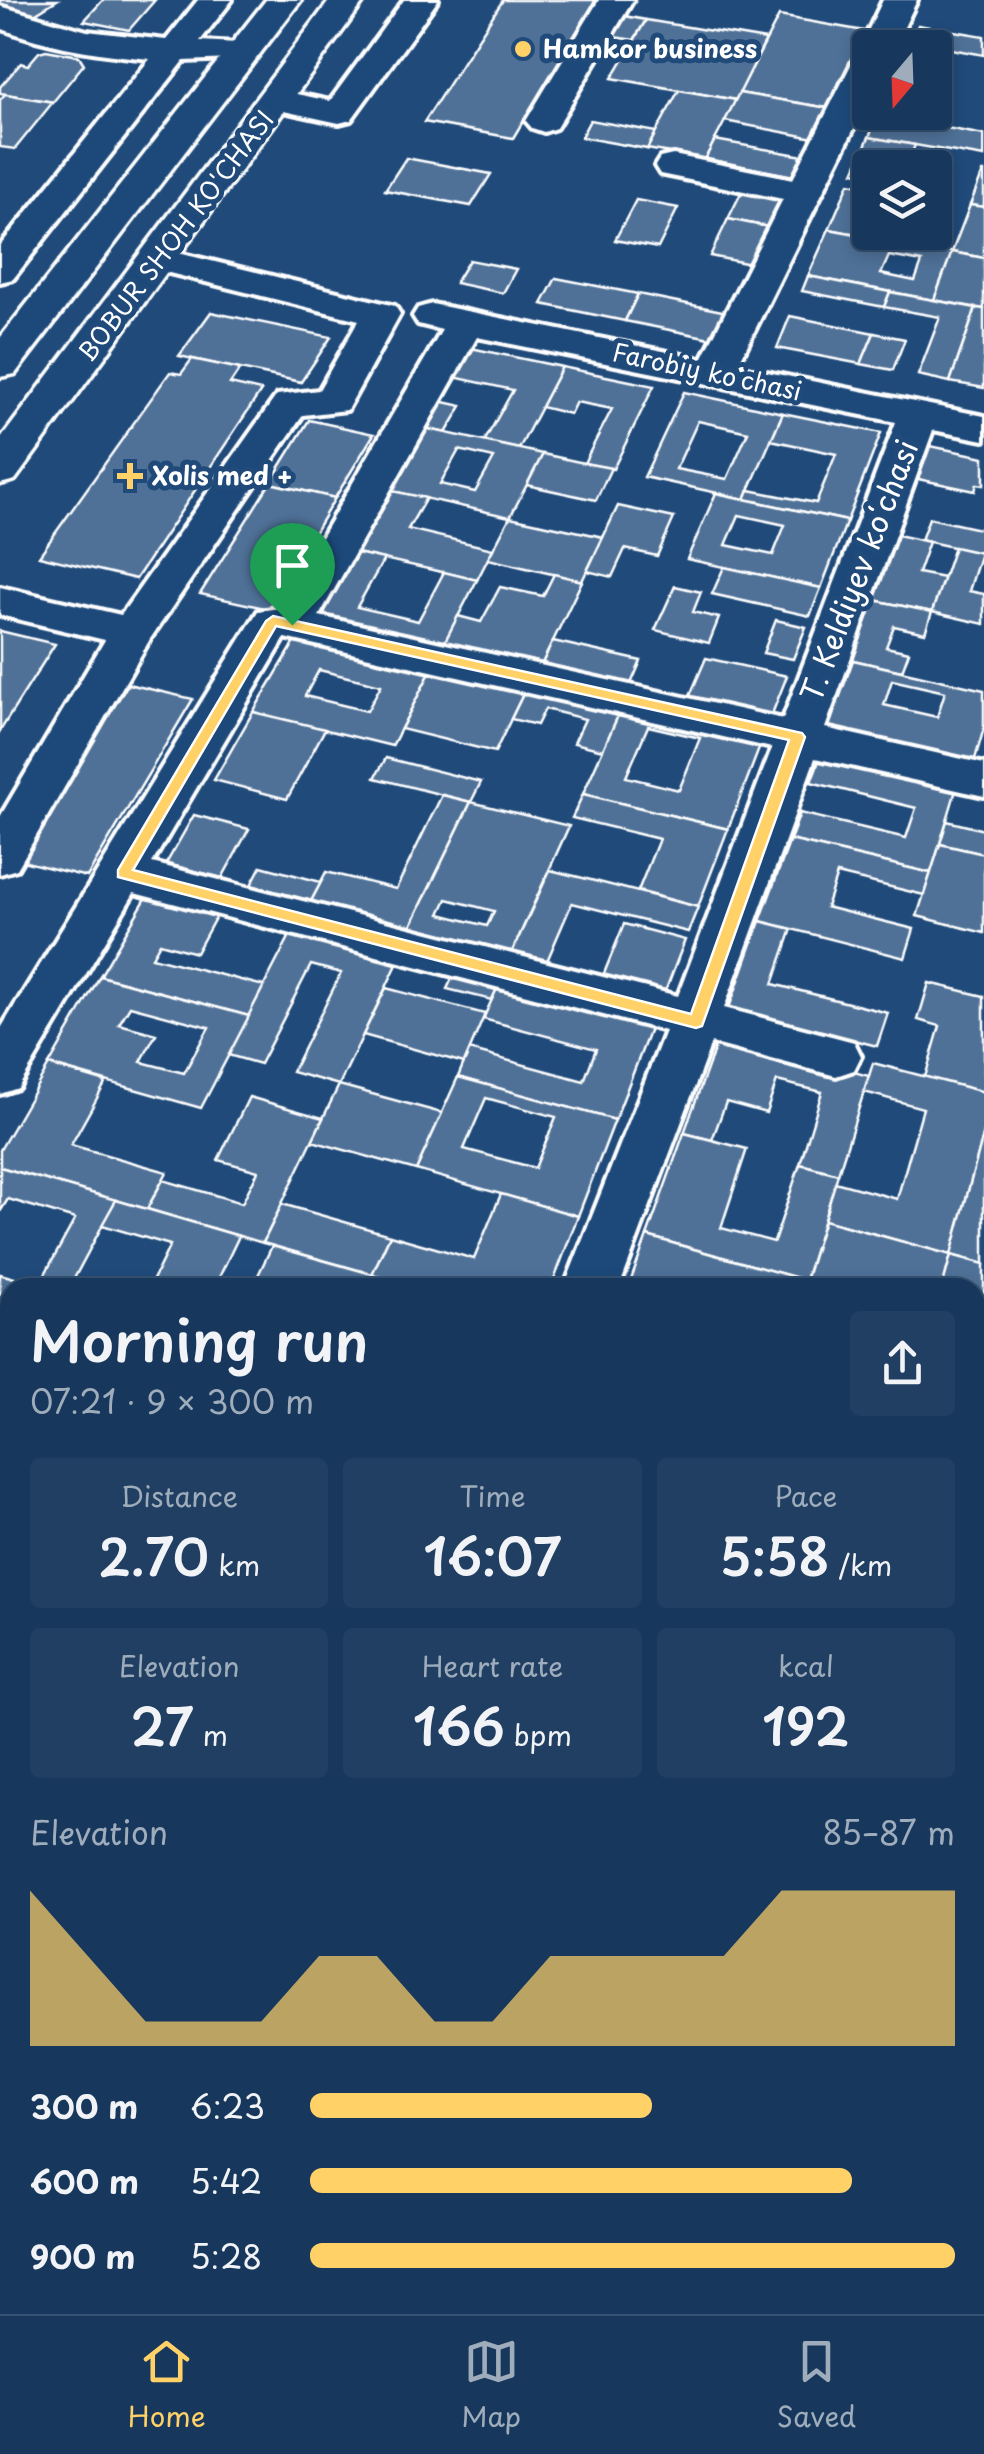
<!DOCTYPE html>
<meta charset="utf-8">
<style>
:root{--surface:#17385c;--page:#203f62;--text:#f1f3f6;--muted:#9eacbb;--line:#365272;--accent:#ffd166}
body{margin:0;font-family:"Playpen Sans",sans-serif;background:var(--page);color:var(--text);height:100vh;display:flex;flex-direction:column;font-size:38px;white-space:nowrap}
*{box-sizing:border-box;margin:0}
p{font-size:32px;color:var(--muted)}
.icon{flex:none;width:55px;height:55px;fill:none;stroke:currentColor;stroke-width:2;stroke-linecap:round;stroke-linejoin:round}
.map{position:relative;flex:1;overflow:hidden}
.details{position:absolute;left:0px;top:1278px;width:985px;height:1038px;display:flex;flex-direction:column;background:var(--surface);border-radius:30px 30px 0 0;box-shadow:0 5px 15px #0003,0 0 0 2px var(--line)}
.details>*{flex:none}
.needle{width:65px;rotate:199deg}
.fabs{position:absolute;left:852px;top:30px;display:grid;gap:20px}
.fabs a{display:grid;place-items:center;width:100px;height:100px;border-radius:10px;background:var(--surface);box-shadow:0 5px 15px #0003,0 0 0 2px var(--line);font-size:50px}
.pin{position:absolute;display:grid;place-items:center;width:85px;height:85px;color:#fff;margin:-102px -42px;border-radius:50% 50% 50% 0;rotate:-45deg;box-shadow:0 0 10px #0007}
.pin .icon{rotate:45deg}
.round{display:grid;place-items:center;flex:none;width:105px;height:105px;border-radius:10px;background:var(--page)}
.head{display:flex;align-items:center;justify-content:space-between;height:170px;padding:0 30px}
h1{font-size:55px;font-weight:600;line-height:75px}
.figures{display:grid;grid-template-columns:repeat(3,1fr);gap:15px;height:170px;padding:10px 30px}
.figures div{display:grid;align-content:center;border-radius:10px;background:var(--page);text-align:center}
.figures b{font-size:50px;font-weight:600}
.figures small{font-size:28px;font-weight:400}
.figures p{font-size:28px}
.chart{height:280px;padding:20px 30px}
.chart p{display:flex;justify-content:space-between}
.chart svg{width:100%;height:180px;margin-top:10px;fill:var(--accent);opacity:.7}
ul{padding:0 30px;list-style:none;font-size:32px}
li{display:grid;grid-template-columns:160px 120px 1fr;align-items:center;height:75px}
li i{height:25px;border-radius:12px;background:var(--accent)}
.dock{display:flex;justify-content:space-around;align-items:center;height:140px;border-top:2px solid var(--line);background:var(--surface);font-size:28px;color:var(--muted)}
.dock a{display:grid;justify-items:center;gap:5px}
.dock .on{color:var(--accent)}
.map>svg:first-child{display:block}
</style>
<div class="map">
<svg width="984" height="2314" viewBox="0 0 984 2314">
<rect width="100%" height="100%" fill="#1f4a7a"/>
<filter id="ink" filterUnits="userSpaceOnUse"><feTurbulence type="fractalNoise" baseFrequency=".01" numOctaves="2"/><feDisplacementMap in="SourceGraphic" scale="20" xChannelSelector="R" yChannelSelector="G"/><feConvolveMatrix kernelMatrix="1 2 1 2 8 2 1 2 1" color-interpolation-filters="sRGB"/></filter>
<g filter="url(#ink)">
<g fill="#507197" stroke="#fff" stroke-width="2.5" fill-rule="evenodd">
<path d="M0,0H57L26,19L0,8Z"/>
<path d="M103,0H155L129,30L84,21Z"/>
<path d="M503,0H596L513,138L424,122Z"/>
<path d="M619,15L646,20L634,40L607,36Z"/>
<path d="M779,16L864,31L828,108L739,93Z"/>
<path d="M646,20L766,40L736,100L612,78Z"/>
<path d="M918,25L984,36V55L951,49L940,75H935V48H908Z"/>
<path d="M46,50L79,56L84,64L53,102L0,93V87L21,63L28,65L39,52Z"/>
<path d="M935,85L947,87L931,125L984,135V157L869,137L880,112H935Z"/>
<path d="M679,90L736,100L705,159L647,149Z"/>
<path d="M739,93L828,108L814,138L725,121Z"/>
<path d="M5,94L53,102L15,149L0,147V100Z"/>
<path d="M590,120L656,132L647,149L581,137Z"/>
<path d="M869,137L915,145L906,168H870V175L854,172Z"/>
<path d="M715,140L803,156L794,176L705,159Z"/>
<path d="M406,158L491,174L471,206L385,190Z"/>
<path d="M983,172H984V207L970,205Z"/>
<path d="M849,183L870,187V198L865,197L857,216L870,219V232H934L929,247L829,229Z"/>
<path d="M743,189L788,197L773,228L728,219Z"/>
<path d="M636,200L678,208L658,248L615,240Z"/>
<path d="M970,205L984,207V258L952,252Z"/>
<path d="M728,219L773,228L756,265L710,256Z"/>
<path d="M829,229L952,252L934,300L808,276ZM889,256L922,262L915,281L881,274Z"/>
<path d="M952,252L984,258V309L934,300Z"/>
<path d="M469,260L516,269L503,293L455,283Z"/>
<path d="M808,276L890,292L884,307L802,291Z"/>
<path d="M556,278L638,294L625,321L542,304Z"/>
<path d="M890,292L976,308L950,382L918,375L940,317L884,307Z"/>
<path d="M638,294L727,312L715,339L625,321Z"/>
<path d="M976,308L984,309V388L950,382Z"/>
<path d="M211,312L331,337L301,382L179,356Z"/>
<path d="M790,316L874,333L861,364L777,348Z"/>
<path d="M874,333L905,339L893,370L861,364Z"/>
<path d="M466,347L562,367L519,449L484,442L513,390L449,376Z"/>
<path d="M192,359L240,369L230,384L261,391L136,579L39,556L170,372L181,374Z"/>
<path d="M562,367L654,386L613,469L584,463L612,409L576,402L570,414L541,407Z"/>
<path d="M684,392L783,413L745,499L644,477ZM698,421L748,432L727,479L676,469Z"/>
<path d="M435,400L462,406L446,433L419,427Z"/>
<path d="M783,413L881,433L847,521L745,499L749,490L816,503L836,454L771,440Z"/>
<path d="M309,420L374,434L335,498L270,483Z"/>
<path d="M419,427L543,454L510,517L383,489ZM459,450L494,458L475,492L440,484Z"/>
<path d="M930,446L984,457V485L977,484L975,491L918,479Z"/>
<path d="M543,454L584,463L611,468L596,500L527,485Z"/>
<path d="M270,483L335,498L269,609L200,594Z"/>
<path d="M383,489L426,498L408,529L493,549L477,580L348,551Z"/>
<path d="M716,493L847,521L821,588L687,559ZM739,515L785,525L773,555L726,545Z"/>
<path d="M618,506L674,518L657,556L625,549L612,577L587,571Z"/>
<path d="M510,517L603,537L582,581L488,559Z"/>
<path d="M929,518L984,530V554L921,540Z"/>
<path d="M898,535L929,542L918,573L944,578L932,612L874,600Z"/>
<path d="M954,547L981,553L969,591L984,594V624L932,612Z"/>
<path d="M348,551L384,559L357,607L418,621L444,572L477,580L440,651L307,621Z"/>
<path d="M724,567L821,588L810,616L712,594Z"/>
<path d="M554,574L582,581L537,674L440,651L458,616L481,622L500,587L543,596Z"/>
<path d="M675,586L701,592L693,612L719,618L709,643L655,630Z"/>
<path d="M874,600L932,612L925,633L894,626L886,647L909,652L902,671L853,660Z"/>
<path d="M776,620L806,627L793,659L763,653Z"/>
<path d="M0,631L55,644L0,731Z"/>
<path d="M298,637L433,667L392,746L253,712ZM319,670L381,685L367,711L305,696Z"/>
<path d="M553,641L641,661L626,695L537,674Z"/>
<path d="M706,658L787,676L770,719L688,700Z"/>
<path d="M853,660L984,690V728L973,766L827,732ZM892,680L945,692L937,717L884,705Z"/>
<path d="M433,667L526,688L495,752L401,729Z"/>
<path d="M128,684L193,699L87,877L18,860Z"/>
<path d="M526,688L621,709L603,750L574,743L585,719L545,709L537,725L511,719Z"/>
<path d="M621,709L762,741L728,829L583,794ZM648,726L700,738L679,790L626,777Z"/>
<path d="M253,712L325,729L287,799L214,780Z"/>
<path d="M386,758L481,782L471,802L375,778Z"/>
<path d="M820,758L956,790L931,873L790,840L800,813L906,838L916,808L811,782Z"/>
<path d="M583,794L728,829L698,907L638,891L659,839L572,818Z"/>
<path d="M442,795L471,802L411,926L311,901L326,872L396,889Z"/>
<path d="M471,802L569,826L512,952L411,926ZM447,899L494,911L487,926L440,914Z"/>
<path d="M194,815L249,829L222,878L166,864Z"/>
<path d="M947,821L984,830V854L940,844Z"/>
<path d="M790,840L931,873L924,895L837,874L826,907L914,929L905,958L760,921Z"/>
<path d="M940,844L984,854V933L917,916Z"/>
<path d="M261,866L321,882L311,901L251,885Z"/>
<path d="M550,870L583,878L698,907L688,932L572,903L547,961L512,952Z"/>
<path d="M152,888L221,907L196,953L160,943L152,957L264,986L249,1016L100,976Z"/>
<path d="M760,921L792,929L773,984L888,1013L877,1046L729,1008Z"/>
<path d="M624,924L685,940L665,992L603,976Z"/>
<path d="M295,926L402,954L339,1085L292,1072L341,973L311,965L260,1064L228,1055Z"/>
<path d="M457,968L501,980L492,1000L447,989Z"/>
<path d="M100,976L249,1016L201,1108L49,1065ZM130,1006L209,1027L184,1073L141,1062L156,1034L119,1024Z"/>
<path d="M501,980L654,1019L615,1120L458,1077L469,1050L584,1081L596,1049L483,1019Z"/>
<path d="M929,983L984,996V1092L925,1077L940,1026L918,1020Z"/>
<path d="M386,988L485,1014L464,1063L363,1035Z"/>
<path d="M719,1036L869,1076L838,1174L800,1164L822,1092L777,1081L766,1113L726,1102L712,1140L684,1133Z"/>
<path d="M873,1063L984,1092V1132L951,1255L824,1220L835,1182L897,1199L923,1108L864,1092Z"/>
<path d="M49,1065L106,1082L71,1145L167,1172L147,1209L0,1167V1150Z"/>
<path d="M458,1077L615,1120L578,1216L416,1170ZM486,1098L556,1117L535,1168L464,1149Z"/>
<path d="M339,1085L442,1113L416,1170L312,1141Z"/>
<path d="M249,1097L323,1118L263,1243L147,1209L163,1180L242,1203L258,1171L218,1160Z"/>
<path d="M984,1132V1264L951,1255Z"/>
<path d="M684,1133L747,1149L721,1228L774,1242L800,1164L838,1174L805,1280L647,1236Z"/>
<path d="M0,1167L116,1200L69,1288H10V1340L0,1337V1274L39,1285L75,1219L8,1199L0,1212Z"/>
<path d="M501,1194L578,1216L551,1288H418L372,1274L390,1235L474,1259Z"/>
<path d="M116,1200L239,1236L214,1288H149L170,1245L102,1225Z"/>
<path d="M282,1204L390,1235L372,1274L263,1243Z"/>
<path d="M824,1220L951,1255L942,1288H842L806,1278Z"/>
<path d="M647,1236L805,1280L803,1288H628Z"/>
<path d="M272,1246L372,1274L414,1286L252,1288Z"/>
<path d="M951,1255L984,1264V1327L975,1325V1288H942Z"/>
<path d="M0,1424L10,1427V1505L0,1525Z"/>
<path d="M975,1453L984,1455V1483L975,1481Z"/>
<path d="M975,1564L984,1567V1636L975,1633Z"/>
<path d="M975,1727L984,1729V1771L975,1768Z"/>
<path d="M975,1977L984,1980V2024L975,2021Z"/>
<path d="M979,2023L984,2024V2187L975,2184V2044Z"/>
<path d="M0,2039L10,2043V2100L0,2123Z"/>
<path d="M10,2100V2305H87L83,2314H0V2123Z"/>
<path d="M372,2305H424L421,2314H369Z"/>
<path d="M424,2305H455L452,2314H421Z"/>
<path d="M468,2305H588L585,2314H493Z"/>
<path d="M588,2305H743L751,2308L749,2314H585Z"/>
</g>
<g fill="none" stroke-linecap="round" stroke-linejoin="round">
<g stroke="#fff" stroke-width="8">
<g id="minor">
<path d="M198,0H232L200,41L255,44L260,51L255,58L184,61L13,279L0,282V246L150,59C99,54 48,47 0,28V6L87,31L166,40Z"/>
<path d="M404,0H438L351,120L339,123L265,107L260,100L265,93L277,90L330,101Z"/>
<path d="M599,0H633L556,128L544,132L532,128L526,121Z"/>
<path d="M883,0H917L894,48H870V96L737,366L984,416V440L933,430L825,728L984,764V796L815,758L724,1008L854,1042L861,1056L854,1070L836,1076L711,1043L619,1288H564L665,1031L134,893L18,1088L0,1094V1030L258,611L280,608L442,330L418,324L413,316L418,308L432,304L702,359L783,199L660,174L655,166L660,158L673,155L793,179L853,61L863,52L860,48ZM477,337L896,422L783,719L319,616ZM285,638L772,748L678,996L152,863Z"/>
<path d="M158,248L395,306L400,314L347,410L303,415L150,639L17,869L0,874V817L105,640L0,615V587L121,615L277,395L319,390L359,320L145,267L139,259L145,251Z"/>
<path d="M0,1340L10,1343V1391L0,1388Z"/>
<path d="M975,1639L984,1642V1700L975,1697Z"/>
</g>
</g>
<g stroke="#fff" stroke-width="7">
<g id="major">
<path d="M266,0H301L15,374L0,377V338Z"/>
<path d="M330,0H365L15,480L0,484V440Z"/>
<path d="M0,1909L10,1913V1981L0,1977Z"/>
<path d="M975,2259L984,2262V2314H944L941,2305H975Z"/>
</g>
</g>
<use href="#minor" fill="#1f4a7a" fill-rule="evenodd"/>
<use href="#major" fill="#1f4a7a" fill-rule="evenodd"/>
</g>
</g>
<path fill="#ffd166" stroke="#fff" stroke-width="2.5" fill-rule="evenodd" d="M273,616L802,733L805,737L702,1026L696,1028L118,877V870L266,621ZM276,626L789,740L691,1014L133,870Z"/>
<g fill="#ffd166" stroke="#1f4a7a" stroke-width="4">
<circle cx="523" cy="49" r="10"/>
<path d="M125 461h10v10h10v10h-10v10h-10v-10h-10v-10h10z"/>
</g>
<g text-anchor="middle" stroke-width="10" stroke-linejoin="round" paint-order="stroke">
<g font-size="25" font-weight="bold" fill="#fff" stroke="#1f4a7a" text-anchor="start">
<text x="543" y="58">Hamkor business</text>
<text x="152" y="485">Xolis med +</text>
</g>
<g font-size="25" fill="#fff" stroke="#1f4a7a">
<text transform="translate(176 236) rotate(-53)" y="9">BOBUR SHOH KO'CHASI</text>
<text transform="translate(707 372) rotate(12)" y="9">Farobiy koʻchasi</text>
</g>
<g font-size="30" fill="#fff" stroke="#1f4a7a">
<text transform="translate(860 571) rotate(-69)" y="10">T. Keldiyev koʻchasi</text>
</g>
</g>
</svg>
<div class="fabs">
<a><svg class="needle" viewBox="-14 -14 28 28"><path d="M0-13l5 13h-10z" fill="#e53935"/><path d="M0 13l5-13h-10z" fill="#9eacbb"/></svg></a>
<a><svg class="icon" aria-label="layers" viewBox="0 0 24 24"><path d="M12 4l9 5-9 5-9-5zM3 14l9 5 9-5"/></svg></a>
</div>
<div class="pin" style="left:292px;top:625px;background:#1e9e55"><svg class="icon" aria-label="arrive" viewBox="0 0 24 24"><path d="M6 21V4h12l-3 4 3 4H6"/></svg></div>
<section class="details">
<div class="head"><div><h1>Morning run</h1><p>07:21 · 9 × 300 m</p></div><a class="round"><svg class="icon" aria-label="share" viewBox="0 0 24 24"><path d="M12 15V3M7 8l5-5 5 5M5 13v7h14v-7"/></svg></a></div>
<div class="figures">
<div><p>Distance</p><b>2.70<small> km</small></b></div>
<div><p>Time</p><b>16:07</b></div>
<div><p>Pace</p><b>5:58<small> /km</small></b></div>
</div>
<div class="figures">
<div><p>Elevation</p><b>27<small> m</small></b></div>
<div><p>Heart rate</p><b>166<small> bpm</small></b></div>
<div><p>kcal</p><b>192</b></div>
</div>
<div class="chart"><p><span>Elevation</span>85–87 m</p>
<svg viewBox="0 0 160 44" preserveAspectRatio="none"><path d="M0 44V6L10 22L20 38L30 38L40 38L50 22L60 22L70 38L80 38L90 22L100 22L110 22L120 22L130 6L140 6L150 6L160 6V44z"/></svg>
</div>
<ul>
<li><b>300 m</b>6:23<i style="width:53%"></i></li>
<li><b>600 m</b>5:42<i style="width:84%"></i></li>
<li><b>900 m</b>5:28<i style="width:100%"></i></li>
</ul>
</section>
</div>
<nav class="dock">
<a class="on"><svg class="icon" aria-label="home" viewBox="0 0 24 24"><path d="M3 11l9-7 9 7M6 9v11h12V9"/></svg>Home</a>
<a><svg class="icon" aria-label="map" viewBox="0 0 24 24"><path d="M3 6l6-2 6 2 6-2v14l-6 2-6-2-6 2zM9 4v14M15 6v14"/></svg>Map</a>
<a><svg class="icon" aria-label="saved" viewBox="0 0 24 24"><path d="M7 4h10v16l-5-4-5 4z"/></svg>Saved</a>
</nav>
